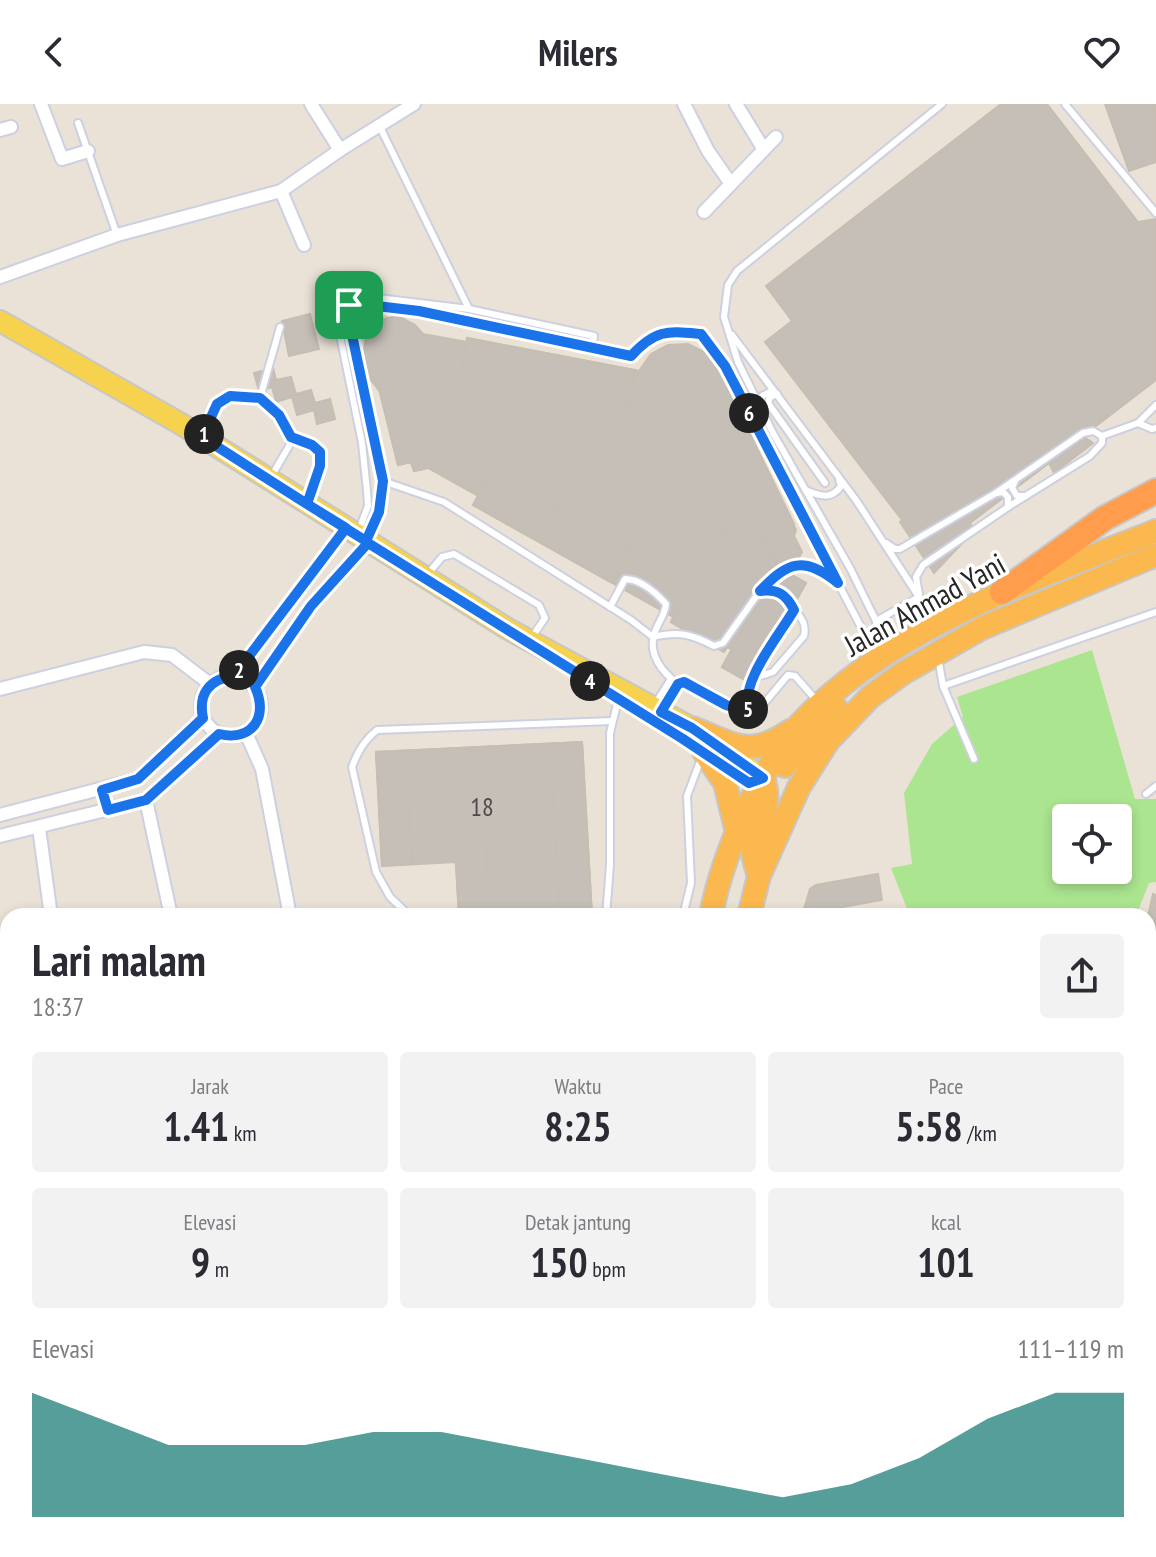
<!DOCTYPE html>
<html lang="id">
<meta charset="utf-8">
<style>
:root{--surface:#fff;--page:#f2f2f3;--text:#2b2b33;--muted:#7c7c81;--accent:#0f766e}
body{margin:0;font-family:"PT Sans Narrow",sans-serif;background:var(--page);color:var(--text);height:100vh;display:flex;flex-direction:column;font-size:30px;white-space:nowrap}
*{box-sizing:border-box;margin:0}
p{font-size:26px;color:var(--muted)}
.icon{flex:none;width:44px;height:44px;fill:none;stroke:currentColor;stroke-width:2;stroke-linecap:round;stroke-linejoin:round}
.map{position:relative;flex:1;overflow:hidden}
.details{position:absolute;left:0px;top:804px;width:1156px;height:650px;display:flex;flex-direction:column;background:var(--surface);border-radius:24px 24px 0 0;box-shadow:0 4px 12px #0003}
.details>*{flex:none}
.fabs{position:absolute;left:1052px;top:700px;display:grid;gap:16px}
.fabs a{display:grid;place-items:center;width:80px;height:80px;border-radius:8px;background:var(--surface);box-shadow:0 4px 12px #0003;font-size:40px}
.pin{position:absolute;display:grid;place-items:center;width:68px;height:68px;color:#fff;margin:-34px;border-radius:16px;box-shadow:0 4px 12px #0006}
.km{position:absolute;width:40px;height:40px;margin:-20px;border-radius:50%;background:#222;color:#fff;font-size:22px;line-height:40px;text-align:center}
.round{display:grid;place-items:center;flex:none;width:84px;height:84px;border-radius:8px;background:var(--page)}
.overview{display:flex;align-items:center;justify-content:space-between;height:136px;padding:0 32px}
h1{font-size:44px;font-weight:700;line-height:60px}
.metrics{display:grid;grid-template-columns:repeat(3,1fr);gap:12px;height:136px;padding:8px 32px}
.metrics div{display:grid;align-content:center;border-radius:8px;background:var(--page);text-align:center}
.metrics b{font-size:40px;font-weight:700}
.metrics small{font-size:22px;font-weight:400}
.metrics p{font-size:22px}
.chart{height:224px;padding:16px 32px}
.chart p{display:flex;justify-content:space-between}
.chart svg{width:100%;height:144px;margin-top:8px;fill:var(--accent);opacity:.7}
header{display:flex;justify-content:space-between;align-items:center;height:104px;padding:0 32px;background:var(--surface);font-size:36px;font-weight:700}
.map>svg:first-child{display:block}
</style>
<header><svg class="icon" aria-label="back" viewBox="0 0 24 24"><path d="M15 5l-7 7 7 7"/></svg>Milers<svg class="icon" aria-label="heart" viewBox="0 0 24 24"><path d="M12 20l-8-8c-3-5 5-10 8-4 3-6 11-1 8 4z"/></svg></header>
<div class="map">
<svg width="1156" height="1453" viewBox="0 0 1156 1453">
<rect width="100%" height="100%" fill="#eae2d6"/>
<path fill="#abe58f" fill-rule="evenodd" d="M1092,546L1135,695H1156V778L1149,779L1136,812H910L891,764L912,760L904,689L932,640L963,613L957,593ZM1066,714H1118V766H1066Z"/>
<g fill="#62cbf4">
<path d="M0,1062L8,1063V1165L0,1163Z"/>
<path d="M1156,1223V1335L1148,1339V1227Z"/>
<path d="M635,1446H747L716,1453H640Z"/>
</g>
<g fill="#c5bfb7" stroke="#c5beb1" stroke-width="2">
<path d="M1001,0H1047L1138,118L1156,115V276L1083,332L1093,339L1054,369L1049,359L970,419L975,426L934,469L900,418L902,416L765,238L792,217L766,182Z"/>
<path d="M1105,0H1156V58L1129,67Z"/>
<path d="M310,210L319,245L289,252L282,217Z"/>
<path d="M398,212L436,362L414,367L411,358L398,361L363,220Z"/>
<path d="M398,212L415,221L423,230L467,238V234L639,267L651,250L668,241L688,240L706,249L714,256L796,426L794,432L802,448L790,470L806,479L750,579L722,563L732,545L727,543L724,548L671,518L673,513L473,401L478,392L428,364L414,367L411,358L398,361L380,288L371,276L364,247L366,233L363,220Z"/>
<path d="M467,234L635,266L629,301L461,270Z"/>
<path d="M273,264L276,276L291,273L296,290L311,286L315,299L330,295L335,315L317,320L314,306L297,311L292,293L276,298L272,283L259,287L254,269Z"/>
<path d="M733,295L794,420L761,436L700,311Z"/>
<path d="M491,367L630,445L612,479L473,401Z"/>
<path d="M722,425L778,456L772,466L775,468L732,545L727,543L724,548L671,518Z"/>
<path d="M777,463L806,479L750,579L722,563Z"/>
<path d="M582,638L592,812H459L456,758L382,762L376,648Z"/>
<path d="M582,638L592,812H459L454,729L485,728L489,807L559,803L552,670L407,677L412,760L382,762L376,648Z"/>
<path d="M878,770L882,796L832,805L830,812H802L810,785L816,781Z"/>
<path d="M1153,790L1156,791V841L1148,839V812Z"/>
<path d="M1156,978V1162L1148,1165V981Z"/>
</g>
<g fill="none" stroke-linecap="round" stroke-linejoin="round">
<g stroke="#ccd0e1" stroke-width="10">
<g id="service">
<path d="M1065,0L1156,109"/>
<path d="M78,19L117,131"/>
<path d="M379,21L469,205"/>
<path d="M732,231L856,396L919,493L930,517"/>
<path d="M777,290L770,293L768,299L825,379"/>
<path d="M260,294L280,223"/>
<path d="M761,300L762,292L770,288L777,290"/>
<path d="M1138,319L1152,325L1156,324"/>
<path d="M204,328L217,300L230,292L260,294L279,311L290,329L292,337L271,373"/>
<path d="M291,333L312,341L321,352L308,397"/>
<path d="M383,377L444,398L631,516L653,533C679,527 691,530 714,542L723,539L760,487C778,485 786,490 794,506C779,532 737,581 750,609"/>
<path d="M1015,377L1012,384L1017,392H1025"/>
<path d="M808,387C822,393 832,395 841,382L839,375"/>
<path d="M996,389L1003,388L1008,393V403"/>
<path d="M358,428L368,402L367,387L362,339L335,207L336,196L345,190L469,205L594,232L592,244"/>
<path d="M367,434L379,408L383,377L348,212L349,201L360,200L419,207L631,252C656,225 667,227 701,230L725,262L876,552"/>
<path d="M886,439L895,445H900L996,389L1083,329L1093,327L1102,332L1138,319L1156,301"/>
<path d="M427,471L442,453L454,450L539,501L545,514L532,533"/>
<path d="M760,487C786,461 802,450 835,476"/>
<path d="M919,490L916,473L923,461L1008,403L1090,352L1102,339V332"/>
<path d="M610,503L625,475C641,475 656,489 666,500C665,512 657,519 654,531C648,551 663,569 678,580"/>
<path d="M876,517L919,493"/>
<path d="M880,547L876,517L850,464L773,329L738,258L724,213L728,181L737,167L942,0"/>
<path d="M938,553L943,582"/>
<path d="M751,575L773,568L804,532C806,523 804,517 798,510L790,513"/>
<path d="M655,600L671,575"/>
<path d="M663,604L678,580L684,578L726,601L750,609L762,602L788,571L795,572L818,598"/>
<path d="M974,655L943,582L1156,508"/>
<path d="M1146,690L1156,682"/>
<path d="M410,812L390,793L376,768L352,663C358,647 364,637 377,626L612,617"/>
<path d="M606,812L610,761V629L618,596"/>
<path d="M683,812L691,779L687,692L701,655"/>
<path d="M1148,1179L1156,1176"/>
</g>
</g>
<g stroke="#ccd0e1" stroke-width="16">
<g id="minor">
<path d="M41,0L62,55L88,47"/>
<path d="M311,0L340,46"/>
<path d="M684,0L708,47L731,80"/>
<path d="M736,0L763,44"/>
<path d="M0,26L11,23"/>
<path d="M281,87L304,141"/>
<path d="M704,108L776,33"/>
<path d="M0,173L117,131L281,87L340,46L414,0"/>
<path d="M234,572L346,424"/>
<circle cx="231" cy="602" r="30"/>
<path d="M255,583L311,502L368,439"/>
<path d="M0,585L144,548L172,551L210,580"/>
<path d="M246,629L262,665L290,812"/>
<path d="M146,696L171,812"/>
<path d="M0,711L138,675L203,614"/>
<path d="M39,724L51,812"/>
<path d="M0,732L146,696L219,630"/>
<path d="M0,1014L8,1015"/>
<path d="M0,1185L8,1186"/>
<path d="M1148,1197L1156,1193"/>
<path d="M0,1360H8"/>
<path d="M1148,1369L1156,1366"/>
<path d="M122,1446L124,1453"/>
<path d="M386,1446L388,1453"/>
<path d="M1019,1446L1020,1453"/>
<path d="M1079,1446L1081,1453"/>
<path d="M1127,1446L1128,1453"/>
</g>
</g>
<g stroke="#c7c7c7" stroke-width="24">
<path id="primary" d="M0,217L181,320L508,525L692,624L763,674"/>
</g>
<g stroke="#c7c7c7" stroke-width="26">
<g id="trunk">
<path d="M692,624C734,640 749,655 790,627"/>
<path d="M704,648L725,679L737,729"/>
<path d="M785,662L836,604"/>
<path d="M759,772C757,765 753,755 753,748C753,720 775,708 763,674"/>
<path d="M711,812C721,755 760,663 800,620C890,523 1035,475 1156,427"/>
<path d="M749,812L759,772L799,683L828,637L870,593L903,569L982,524L1156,451"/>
<path d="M693,1446V1453"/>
<path d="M727,1446V1453"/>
</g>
</g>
<g stroke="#c7c7c7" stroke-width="28">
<path id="motorway" d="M1002,488L1105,414L1156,387"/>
</g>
<use href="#service" stroke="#fff" stroke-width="6"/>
<use href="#minor" stroke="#fff" stroke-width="12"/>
<use href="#primary" stroke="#f7d24f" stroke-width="20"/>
<use href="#trunk" stroke="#fbb84e" stroke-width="22"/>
<use href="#motorway" stroke="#ff9d4d" stroke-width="24"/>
</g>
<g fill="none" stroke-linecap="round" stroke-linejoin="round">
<g stroke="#fff" stroke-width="16">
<path id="route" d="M349,201L348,212L383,377L379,408L366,437C311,403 257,368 202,333L217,300L230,292L260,294L279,311L291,333L312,341L320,348V362L307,400L346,424L234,572C209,575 198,590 203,614L138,675L102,686L108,706L146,696L219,630C252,638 269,613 255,583L311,502L368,439L683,635L749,679L763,674L692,624L661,608L678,580L684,578L726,601L750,609C737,581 779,532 794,506C786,490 778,485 760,487C788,458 803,451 838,479L725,262L701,230C667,227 656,225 631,252L419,207L360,200L349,201"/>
</g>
<use href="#route" stroke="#1a73e8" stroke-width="10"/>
</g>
<g text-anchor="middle" stroke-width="7" stroke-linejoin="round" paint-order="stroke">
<g font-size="26" fill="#4e4c4a">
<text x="482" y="712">18</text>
</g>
<g font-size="30" fill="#262626" stroke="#fff">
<text transform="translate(925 501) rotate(-29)" y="10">Jalan Ahmad Yani</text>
</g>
</g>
</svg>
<div class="fabs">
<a><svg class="icon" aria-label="locate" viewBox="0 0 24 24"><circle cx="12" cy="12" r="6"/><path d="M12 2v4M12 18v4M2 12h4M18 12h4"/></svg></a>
</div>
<div class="pin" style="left:349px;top:201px;background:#1e9e55"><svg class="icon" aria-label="arrive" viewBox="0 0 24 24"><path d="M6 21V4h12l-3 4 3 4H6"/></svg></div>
<b class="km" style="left:204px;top:330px">1</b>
<b class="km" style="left:239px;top:566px">2</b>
<b class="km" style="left:590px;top:577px">4</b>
<b class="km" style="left:748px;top:605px">5</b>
<b class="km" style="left:749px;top:309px">6</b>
<section class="details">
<div class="overview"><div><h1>Lari malam</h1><p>18:37</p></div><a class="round"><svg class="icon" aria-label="share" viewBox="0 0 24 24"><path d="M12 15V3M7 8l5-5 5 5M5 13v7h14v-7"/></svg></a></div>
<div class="metrics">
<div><p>Jarak</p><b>1.41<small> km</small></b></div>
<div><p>Waktu</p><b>8:25</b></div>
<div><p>Pace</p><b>5:58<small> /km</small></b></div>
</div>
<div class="metrics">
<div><p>Elevasi</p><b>9<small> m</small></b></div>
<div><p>Detak jantung</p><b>150<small> bpm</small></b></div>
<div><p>kcal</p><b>101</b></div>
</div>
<div class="chart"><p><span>Elevasi</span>111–119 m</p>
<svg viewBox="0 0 160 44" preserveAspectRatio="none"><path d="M0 44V6L10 14L20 22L30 22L40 22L50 18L60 18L70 22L80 26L90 30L100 34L110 38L120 34L130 26L140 14L150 6L160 6V44z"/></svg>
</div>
</section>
</div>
